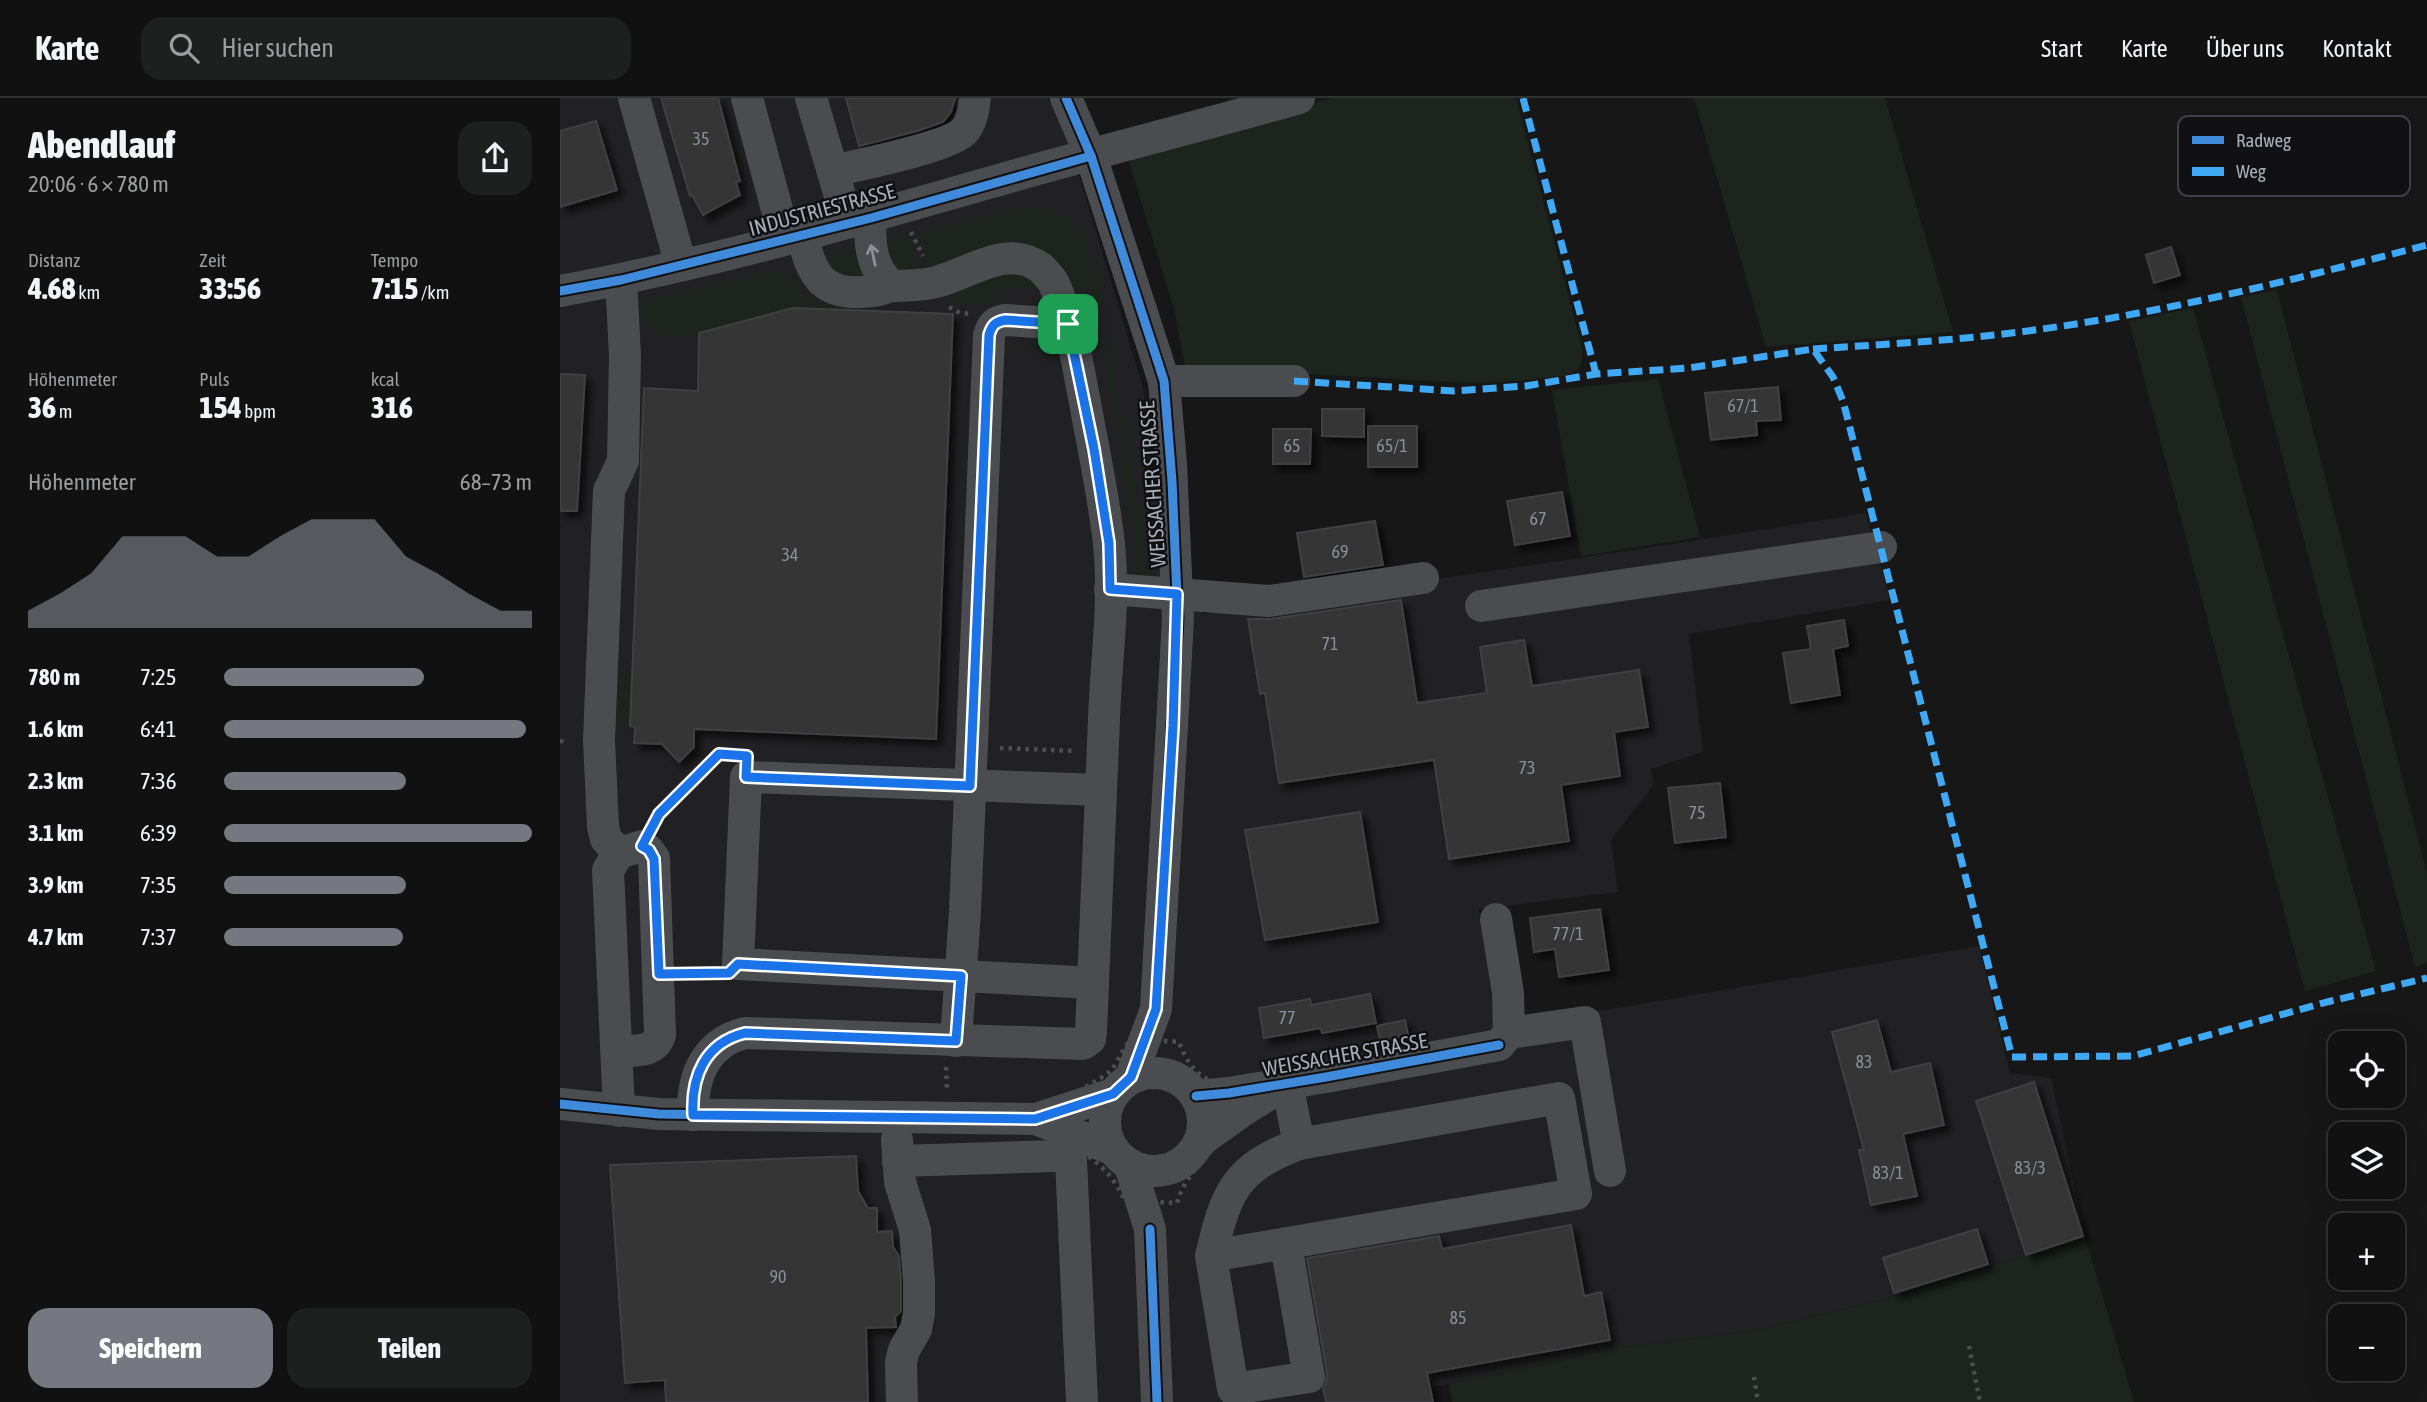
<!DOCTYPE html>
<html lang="de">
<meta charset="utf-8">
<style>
:root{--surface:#111;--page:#1e1f1f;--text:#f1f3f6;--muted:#9c9d9f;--line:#303131;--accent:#757880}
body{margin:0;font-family:"Asap Condensed",sans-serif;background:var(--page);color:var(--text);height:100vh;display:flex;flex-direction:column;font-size:26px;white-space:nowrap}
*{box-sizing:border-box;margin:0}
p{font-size:23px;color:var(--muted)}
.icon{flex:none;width:38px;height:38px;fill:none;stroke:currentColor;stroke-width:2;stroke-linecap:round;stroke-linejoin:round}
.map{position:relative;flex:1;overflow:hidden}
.details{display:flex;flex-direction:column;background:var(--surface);width:560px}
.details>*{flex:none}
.tools{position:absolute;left:1768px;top:933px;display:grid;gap:14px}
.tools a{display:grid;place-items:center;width:77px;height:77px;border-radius:14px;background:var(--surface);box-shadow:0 7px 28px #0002,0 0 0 2px var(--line);font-size:35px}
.pin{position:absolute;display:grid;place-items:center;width:60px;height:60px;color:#fff;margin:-30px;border-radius:14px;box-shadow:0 4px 10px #0006}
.round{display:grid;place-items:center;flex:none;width:74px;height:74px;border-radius:21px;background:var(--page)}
.overview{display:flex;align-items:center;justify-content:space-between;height:119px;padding:0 28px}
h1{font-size:38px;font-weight:800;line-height:52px}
.figures{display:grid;grid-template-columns:repeat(3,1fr);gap:10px;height:119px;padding:7px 28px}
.figures div{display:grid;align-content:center}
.figures b{font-size:30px;font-weight:800}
.figures small{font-size:19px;font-weight:400}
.figures p{font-size:19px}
.chart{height:196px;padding:14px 28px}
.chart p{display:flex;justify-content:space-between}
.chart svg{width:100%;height:126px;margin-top:7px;fill:var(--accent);opacity:.7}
.primary-button{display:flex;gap:14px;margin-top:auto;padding:14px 28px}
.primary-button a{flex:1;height:80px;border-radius:21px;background:var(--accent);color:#fff;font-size:28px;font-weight:800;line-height:80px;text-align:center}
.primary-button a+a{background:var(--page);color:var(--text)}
ul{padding:0 28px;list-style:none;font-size:23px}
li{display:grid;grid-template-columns:112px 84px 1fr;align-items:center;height:52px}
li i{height:18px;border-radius:9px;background:var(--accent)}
header{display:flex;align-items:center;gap:42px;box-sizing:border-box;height:98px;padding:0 35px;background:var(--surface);border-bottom:2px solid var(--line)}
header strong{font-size:33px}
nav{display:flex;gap:38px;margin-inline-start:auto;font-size:24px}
.search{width:490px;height:63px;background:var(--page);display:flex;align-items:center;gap:18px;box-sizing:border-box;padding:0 24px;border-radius:21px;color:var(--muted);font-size:26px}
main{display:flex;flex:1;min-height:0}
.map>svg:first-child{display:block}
</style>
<header>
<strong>Karte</strong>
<div class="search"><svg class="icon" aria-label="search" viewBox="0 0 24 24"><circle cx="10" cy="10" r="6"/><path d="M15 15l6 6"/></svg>Hier suchen</div>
<nav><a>Start</a><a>Karte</a><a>Über uns</a><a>Kontakt</a></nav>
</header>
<main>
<section class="details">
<div class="overview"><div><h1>Abendlauf</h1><p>20:06 · 6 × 780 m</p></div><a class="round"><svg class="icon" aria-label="share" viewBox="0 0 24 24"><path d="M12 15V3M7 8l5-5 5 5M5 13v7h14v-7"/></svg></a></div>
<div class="figures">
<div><p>Distanz</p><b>4.68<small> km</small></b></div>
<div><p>Zeit</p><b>33:56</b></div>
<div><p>Tempo</p><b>7:15<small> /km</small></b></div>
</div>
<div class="figures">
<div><p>Höhenmeter</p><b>36<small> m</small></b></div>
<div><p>Puls</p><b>154<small> bpm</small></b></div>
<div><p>kcal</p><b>316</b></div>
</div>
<div class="chart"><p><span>Höhenmeter</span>68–73 m</p>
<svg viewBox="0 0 160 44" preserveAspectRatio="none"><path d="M0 44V38L10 32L20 25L30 12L40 12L50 12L60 19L70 19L80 12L90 6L100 6L110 6L120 19L130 25L140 32L150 38L160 38V44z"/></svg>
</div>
<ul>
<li><b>780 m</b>7:25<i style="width:65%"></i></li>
<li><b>1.6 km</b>6:41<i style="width:98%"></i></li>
<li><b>2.3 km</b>7:36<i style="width:59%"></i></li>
<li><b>3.1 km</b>6:39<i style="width:100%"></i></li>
<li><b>3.9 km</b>7:35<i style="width:59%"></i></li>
<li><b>4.7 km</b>7:37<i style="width:58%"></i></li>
</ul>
<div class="primary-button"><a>Speichern</a><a>Teilen</a></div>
</section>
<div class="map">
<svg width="1867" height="1304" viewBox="0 0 1867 1304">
<defs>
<filter id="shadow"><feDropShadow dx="6" dy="6" stdDeviation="3.5" flood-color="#0009"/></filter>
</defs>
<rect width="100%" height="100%" fill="#171717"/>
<path fill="#212123" d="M0,0H488L511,51L583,290L599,434L601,489L644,516L1132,443L1306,415L1330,502L1129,536L1143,654L1091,671L1094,686L1051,742L1058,794L919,811L936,927L1058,910L1419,848L1450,975L1491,980L1525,1139L1330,1200L1193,1233L1064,1249L916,1281L792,1304H0Z"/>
<g fill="#1d241e">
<path d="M772,0H956L1020,242C1023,254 1025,268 1012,275C1001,280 986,279 975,281C895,290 814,277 734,276C699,275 663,278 627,279L614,211L569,64L576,53Z"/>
<path d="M1134,0H1325L1393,234L1206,249Z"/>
<path d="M476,111C493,112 507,117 517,132C538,164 541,212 548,250C563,328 580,406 586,486L560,473L577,470L550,281L529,188L512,192L503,175L374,172L355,136L432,117Z"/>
<path d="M345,136L364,173H336L321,144Z"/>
<path d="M300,150L307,180C289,178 271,180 267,160Z"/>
<path d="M219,172L232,181L242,201L289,204V212C270,211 248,207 230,210C201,216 76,269 81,208L86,204Z"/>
<path d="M442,173L460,174L486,192V209H479V191H437L436,207L391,205L387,195Z"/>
<path d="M1717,192L1867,776V865L1855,869L1681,199Z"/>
<path d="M1633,210L1816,873L1745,893L1569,223Z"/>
<path d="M1098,281L1140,439L1021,458L992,292Z"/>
<path d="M56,573L72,574L70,628H53Z"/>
<path d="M1525,1139L1574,1304H892L889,1286L1064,1249L1193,1233L1330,1200Z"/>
</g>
<g fill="#353536" stroke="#3f4043" stroke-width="2" filter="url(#shadow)">
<path d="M101,0H158L180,83L176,84L180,97L143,117L132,97L130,98Z"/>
<path d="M286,0H395L391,14L383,24L357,33L299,48Z"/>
<path d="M36,23L57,92L0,109V33Z"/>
<path d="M1611,149L1620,177L1594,185L1586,157Z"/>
<path d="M233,210L393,216L376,641L134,631V649L119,664L102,646L74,645L75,629L70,628L84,290L138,293L139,235Z"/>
<path d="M0,276L25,277L17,413H0Z"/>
<path d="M1218,289L1221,322L1196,323L1197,337L1151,342L1145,295Z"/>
<path d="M762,311H804V339L762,338Z"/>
<rect x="808" y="328" width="49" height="41"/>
<path d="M713,331H751L750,366H713Z"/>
<path d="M1002,394L1010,438L955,447L947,403Z"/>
<path d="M815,423L823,467L744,479L737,435Z"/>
<path d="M841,502L857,605L927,595L920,549L964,542L972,588L1079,572L1088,629L1054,634L1060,678L1001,687L1009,743L889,761L874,662L719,685L705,595L700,596L688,521H711Z"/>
<path d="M1284,522L1288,548L1273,551L1280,597L1231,605L1223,555L1251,551L1247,528Z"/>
<path d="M1160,685L1166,739L1115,745L1108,690Z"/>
<path d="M800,714L818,824L705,842L685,732Z"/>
<path d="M1040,811L1049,872L999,879L995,851L974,854L970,820Z"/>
<path d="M810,896L816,925L762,935L761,930L704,940L699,910L750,901L751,907Z"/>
<path d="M845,922L849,942L821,947L817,928Z"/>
<path d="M1317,922L1331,974L1370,965L1384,1027L1343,1036L1357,1098L1311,1107L1299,1052H1304L1272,934Z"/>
<path d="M1474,984L1523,1138L1466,1157L1416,1003Z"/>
<path d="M296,1058L298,1093L308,1110H317V1134L332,1133L333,1149L339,1158L341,1184V1213L335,1219L336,1229L306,1230L308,1304H106L105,1282L65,1285L50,1067Z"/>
<path d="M1011,1127L1024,1198L1041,1194L1050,1242L867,1275L873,1304H766L763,1290L766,1285L767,1276L747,1160L879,1138L882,1151Z"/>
<path d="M1417,1131L1428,1166L1334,1195L1323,1160Z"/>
</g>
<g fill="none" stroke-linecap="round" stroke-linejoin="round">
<g stroke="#4d4e52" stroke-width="4.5" stroke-dasharray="3.5 5" stroke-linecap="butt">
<path d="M351,134L363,158"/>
<path d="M389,209L398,214L410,216"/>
<path d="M0,643L7,644"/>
<path d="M440,650L515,653"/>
<path d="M95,723L99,716L159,656L169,657"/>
<path d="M126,875H153"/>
<path d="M570,941L619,944C627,966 640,984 665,986L668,1006L678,1026C656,1049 626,1073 617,1105L565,1103C554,1078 537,1062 513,1049L516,1008L522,991L544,978L552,972Z"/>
<path d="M386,969L387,991"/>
<path d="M1409,1248L1420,1304"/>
<path d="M1194,1279L1198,1304"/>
</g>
<g stroke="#4b4c50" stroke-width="32">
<path d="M74,0L121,167"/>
<path d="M187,0L225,141"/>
<path d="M251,0L288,125"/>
<path d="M506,0L531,58L604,283L611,366L618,521L596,911L571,979"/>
<path d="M273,73C298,67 391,49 405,32C412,23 414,10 415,0"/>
<path d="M311,120C309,145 311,171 332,188"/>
<path d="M0,193C153,165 303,121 453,78C548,51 644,27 739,0"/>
<path d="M604,283H734"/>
<path d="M550,491L709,503L863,480"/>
<path d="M921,508L1321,449"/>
<path d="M59,755L46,741L43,729L39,642L49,393L63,363L65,257L61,182"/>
<path d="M936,821L948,895L949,935"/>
<path d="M533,885L178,866L186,679L541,692"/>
<path d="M396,943L405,814L429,237C432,227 435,224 445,222L508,226"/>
<path d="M57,953C74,952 94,956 100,937L94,760L88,752L82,748L59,755L48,772L59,1013"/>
<circle cx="594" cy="1024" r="49"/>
<path d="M727,985L739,1046"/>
<path d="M636,998L669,995L766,979L939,947L949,935L1025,924L1050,1073"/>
<path d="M0,1006L99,1016L476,1021L553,996"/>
<path d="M133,1017C132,978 145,945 185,935L523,946L530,941L531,934C536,830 539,725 544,621C546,563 555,504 549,446C544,400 534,355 526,310C518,270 512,224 494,186C491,180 486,175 481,170C447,145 411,175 376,184C363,188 348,187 334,188C327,189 320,192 313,193C265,200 250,179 243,136"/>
<path d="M476,1021L552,1051"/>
<path d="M337,1042L340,1084L355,1132L359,1183V1215L356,1231L344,1252L341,1264L342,1304"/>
<path d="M639,1044L685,1011L711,995"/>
<path d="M338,1063L495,1058H506L511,1062L522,1304"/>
<path d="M570,1068L590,1131L597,1304"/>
<path d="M651,1158C666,1094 675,1070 739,1046L999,1000L1016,1096L651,1158L673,1291L749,1279L726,1146"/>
</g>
<g stroke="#3fa9f5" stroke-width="7" stroke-dasharray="14 7" stroke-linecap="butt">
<path d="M963,0L1036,276"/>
<path d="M1253,251C1329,246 1406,242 1482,231C1612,213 1740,180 1867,147"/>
<path d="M734,283L894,293L966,288L1036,276L1129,270L1253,251L1273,279L1283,303L1452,959L1573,958L1767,904L1867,880"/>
</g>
<g stroke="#111113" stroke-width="13">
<g id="cycleway">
<path d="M506,0L531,58L604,283L612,383L618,521L596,911"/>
<path d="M0,193L61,182L311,120L531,58"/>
<path d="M636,998L669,995L766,979L939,947"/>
<path d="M0,1006L99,1016L476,1021L553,996"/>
<path d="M590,1131L597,1304"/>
</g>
</g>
<use href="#cycleway" stroke="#408adc" stroke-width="9"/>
</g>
<defs><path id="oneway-shaft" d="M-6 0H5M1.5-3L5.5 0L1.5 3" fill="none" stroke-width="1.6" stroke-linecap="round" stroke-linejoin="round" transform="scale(1.75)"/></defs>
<use stroke="#8c9099" href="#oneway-shaft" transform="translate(313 157) rotate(-102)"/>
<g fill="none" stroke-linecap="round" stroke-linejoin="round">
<g stroke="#fff" stroke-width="14">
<path id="route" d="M445,222L508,226L534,351L549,445L550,491L617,496L613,628L596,911L571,979L553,996L475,1021L133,1017C131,978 145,945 185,935L396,943L401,878L178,866L169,875L99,876L94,761L89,752L82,748L99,716L159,656L187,658L186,679L410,688L429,237C432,227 435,224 445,222Z"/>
</g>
<use href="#route" stroke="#1a73e8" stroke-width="9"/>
</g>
<g text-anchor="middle" stroke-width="5" stroke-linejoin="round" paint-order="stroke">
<g font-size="18" fill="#8b8f98">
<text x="141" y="47">35</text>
<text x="1183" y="314">67/1</text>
<text x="732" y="354">65</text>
<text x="832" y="354">65/1</text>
<text x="978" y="427">67</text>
<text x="780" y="460">69</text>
<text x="230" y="463">34</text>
<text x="770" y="552">71</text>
<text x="967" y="676">73</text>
<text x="1137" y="721">75</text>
<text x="1008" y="842">77/1</text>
<text x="727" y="926">77</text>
<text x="1304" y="970">83</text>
<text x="1470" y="1076">83/3</text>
<text x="1328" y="1081">83/1</text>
<text x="218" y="1185">90</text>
<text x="898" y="1226">85</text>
</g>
<g font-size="21" fill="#a8adb8" stroke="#111113">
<text transform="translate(262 112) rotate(-15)" y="7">INDUSTRIESTRASSE</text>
<text transform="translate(593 386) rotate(-94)" y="7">WEISSACHER STRASSE</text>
<text transform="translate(785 957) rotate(-10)" y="7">WEISSACHER STRASSE</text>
</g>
</g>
<rect x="1618" y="18" width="232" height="80" rx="10" fill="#111113" stroke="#3e4045" stroke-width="2"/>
<rect x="1632" y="38" width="32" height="8" fill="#408adc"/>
<rect x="1632" y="69" width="32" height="9" fill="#3fa9f5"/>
<g font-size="19" fill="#a8adb8">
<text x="1676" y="49">Radweg</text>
<text x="1676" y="80">Weg</text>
</g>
</svg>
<div class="tools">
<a><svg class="icon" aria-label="locate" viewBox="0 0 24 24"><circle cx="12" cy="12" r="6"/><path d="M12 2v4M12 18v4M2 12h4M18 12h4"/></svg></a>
<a><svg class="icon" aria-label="layers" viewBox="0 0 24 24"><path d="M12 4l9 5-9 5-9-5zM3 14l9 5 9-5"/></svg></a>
<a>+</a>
<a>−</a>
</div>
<div class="pin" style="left:508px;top:226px;background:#1e9e55"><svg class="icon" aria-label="arrive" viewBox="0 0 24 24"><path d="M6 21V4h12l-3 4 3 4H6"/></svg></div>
</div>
</main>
